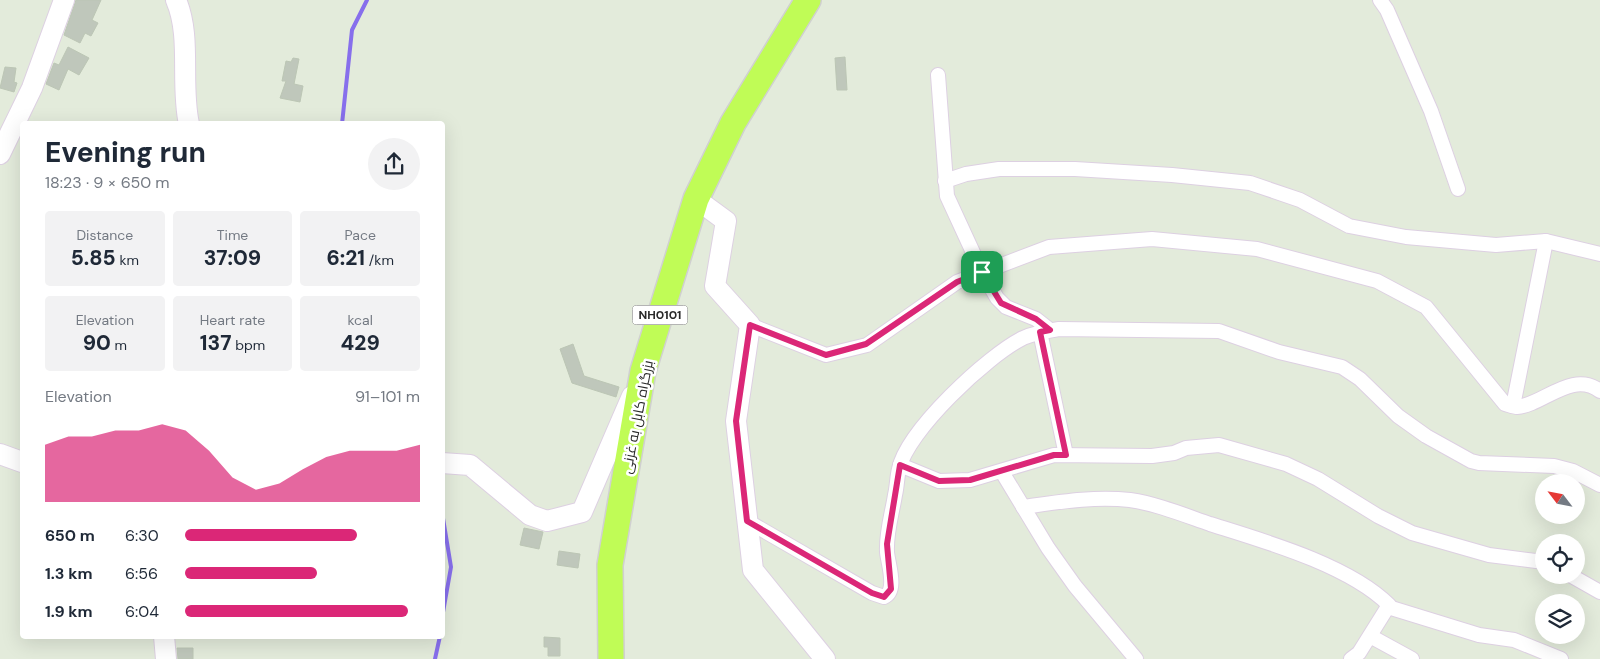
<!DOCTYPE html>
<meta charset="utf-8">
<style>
:root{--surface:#fff;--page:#f2f2f3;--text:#1f2937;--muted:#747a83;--accent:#db2777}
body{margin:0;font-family:"DM Sans",Cairo,sans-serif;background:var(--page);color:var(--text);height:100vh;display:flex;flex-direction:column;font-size:19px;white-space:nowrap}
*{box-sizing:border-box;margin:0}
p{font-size:16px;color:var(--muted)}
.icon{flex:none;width:28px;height:28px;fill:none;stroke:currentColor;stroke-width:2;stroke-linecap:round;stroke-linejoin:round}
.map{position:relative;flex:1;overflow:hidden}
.sheet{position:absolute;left:20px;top:121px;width:425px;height:518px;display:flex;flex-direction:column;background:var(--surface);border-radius:5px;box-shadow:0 5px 20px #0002}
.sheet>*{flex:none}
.needle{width:32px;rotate:302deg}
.fabs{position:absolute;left:1535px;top:474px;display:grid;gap:10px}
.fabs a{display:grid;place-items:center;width:50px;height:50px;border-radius:50%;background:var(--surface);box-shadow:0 5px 20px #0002;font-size:25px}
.pin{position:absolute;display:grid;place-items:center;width:42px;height:42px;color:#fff;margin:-21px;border-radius:10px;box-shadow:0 2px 8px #0006}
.round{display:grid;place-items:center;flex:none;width:52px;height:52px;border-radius:26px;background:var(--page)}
.head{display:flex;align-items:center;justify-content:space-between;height:85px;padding:0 25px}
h1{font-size:28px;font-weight:800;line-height:38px}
.figures{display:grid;grid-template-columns:repeat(3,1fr);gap:8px;height:85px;padding:5px 25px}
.figures div{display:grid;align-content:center;border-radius:5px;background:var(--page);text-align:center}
.figures b{font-size:21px;font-weight:800}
.figures small{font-size:14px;font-weight:400}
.figures p{font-size:14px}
.chart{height:140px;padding:10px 25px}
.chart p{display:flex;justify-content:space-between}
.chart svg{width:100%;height:90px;margin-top:5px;fill:var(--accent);opacity:.7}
ul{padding:0 25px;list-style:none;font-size:16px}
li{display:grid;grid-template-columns:80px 60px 1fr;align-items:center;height:38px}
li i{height:12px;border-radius:6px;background:var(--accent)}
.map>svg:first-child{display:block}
</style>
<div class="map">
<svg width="1600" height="659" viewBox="0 0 1600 659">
<rect width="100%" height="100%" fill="#e3ebdb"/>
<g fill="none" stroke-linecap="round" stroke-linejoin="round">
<g stroke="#876fec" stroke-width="4">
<path d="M342,124L352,30L367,0"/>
<path d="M442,512L451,567L442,618"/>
<path d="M435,659L440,636"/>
</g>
</g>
<g fill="#bfc7bb" stroke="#bcc6b5">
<path d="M76,0H101L92,20L98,23L91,36L85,33L80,43L64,35Z"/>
<path d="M68,47L89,58L79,75L68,69L59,90L46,84L54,63L59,65Z"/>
<path d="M845,57L847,90H837L835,58Z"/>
<path d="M293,58L299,59L294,84L303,86L300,102L280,98L286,81H282L286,61L291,62Z"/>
<path d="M5,67L16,68L14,82L17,83L14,92L0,88Z"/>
<path d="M573,344L584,376L619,387L616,397L572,383L560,349Z"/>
<path d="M524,528L543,532L539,549L520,545Z"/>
<path d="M559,551L580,554L578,568L557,565Z"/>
<path d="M544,637L560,638V656H548V647H544Z"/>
<path d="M177,648H193V659H178Z"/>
</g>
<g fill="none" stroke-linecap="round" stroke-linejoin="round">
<g stroke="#ddd0e2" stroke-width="16">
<g id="street">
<path d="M1380,0L1387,10L1431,111L1458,189"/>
<path d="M938,75L947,196L982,272L997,298L1006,307L1036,319L1050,330"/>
<path d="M945,181L966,174L999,169H1075L1172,175L1250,183L1300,200L1349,226L1406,237L1496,245L1546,241L1600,254"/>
<path d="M750,325L826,355L867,345L957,282L1049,247L1152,239L1257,249L1377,281L1426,307L1505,404C1509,405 1514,407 1517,407C1543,405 1572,370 1600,391"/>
<path d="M1040,332L1066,455"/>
<path d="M1513,406L1546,241"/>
<path d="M900,465L939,481L970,480L1054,455L1152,456L1174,453L1186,448L1219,445L1286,464L1318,479L1378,516L1412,533L1489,555L1544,562"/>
<path d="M1002,472L1048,548L1075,586L1136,659"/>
<path d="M1023,507C1059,502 1094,496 1130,500C1157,504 1184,515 1210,524C1264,541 1349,565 1389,605L1359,653L1351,659"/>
<path d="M747,521L872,593L884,597C898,591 888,564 887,552C886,532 892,514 895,495C897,487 897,477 899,469C907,431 987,356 1023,338C1034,333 1046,331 1059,329L1219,331L1279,352L1342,367L1360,379L1398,416L1426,436L1471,461L1479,463L1554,466L1573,471L1600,485"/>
<path d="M1570,575L1600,592"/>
<path d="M1388,607L1479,635L1514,640L1561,659"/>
<path d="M1370,636L1412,659"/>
</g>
</g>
<g stroke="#ddd0e2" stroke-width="22">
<g id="secondary">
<path d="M176,0C192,37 180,84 189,124"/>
<path d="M0,154L32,88L64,0"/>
<path d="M696,199L726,221L715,286L750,325L736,421L753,570L825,659"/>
<path d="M0,454L22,462"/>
<path d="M442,463L470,465L530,515L547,521L582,512L632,396"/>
<path d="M164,636L166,659"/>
</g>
</g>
<g stroke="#d0d0d0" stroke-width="28">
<path id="highway" d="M611,659L610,565L643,371L696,199L733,123L808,0"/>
</g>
<use href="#street" stroke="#fff" stroke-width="14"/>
<use href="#secondary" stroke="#fff" stroke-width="20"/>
<use href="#highway" stroke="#c0fc56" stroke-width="25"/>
</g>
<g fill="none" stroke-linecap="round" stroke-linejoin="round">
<g stroke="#fff" stroke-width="10">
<path id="route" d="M982,272L1001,303L1036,319L1050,330L1040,332L1066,455H1054L970,480L939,481L900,465L887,544L891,589L884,597L872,593L747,521L736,421L750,325L826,355L866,344L957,282Z"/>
</g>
<use href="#route" stroke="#db2777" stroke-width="6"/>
</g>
<g text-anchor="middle" stroke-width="5" stroke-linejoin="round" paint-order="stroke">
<rect fill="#fff" stroke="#696969" stroke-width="1" x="632.5" y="305.5" width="55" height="19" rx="4"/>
<g font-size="12" font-weight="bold" fill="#292929">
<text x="660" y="319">NH0101</text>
</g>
<g font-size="14" fill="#292929" stroke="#fff">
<text transform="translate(637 417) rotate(-79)" y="5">بزرگراه کابل به غزنی</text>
</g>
</g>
</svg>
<div class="fabs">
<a><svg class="needle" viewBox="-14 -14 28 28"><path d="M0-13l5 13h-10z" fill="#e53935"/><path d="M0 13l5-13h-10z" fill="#747a83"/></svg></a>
<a><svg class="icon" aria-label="locate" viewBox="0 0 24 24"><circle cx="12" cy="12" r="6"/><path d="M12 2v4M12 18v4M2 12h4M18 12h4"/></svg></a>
<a><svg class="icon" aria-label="layers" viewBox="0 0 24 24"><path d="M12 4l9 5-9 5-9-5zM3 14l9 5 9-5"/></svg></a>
</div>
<div class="pin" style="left:982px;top:272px;background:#1e9e55"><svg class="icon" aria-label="arrive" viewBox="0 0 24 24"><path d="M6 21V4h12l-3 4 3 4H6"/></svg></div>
<section class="sheet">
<div class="head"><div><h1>Evening run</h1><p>18:23 · 9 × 650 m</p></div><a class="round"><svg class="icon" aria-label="share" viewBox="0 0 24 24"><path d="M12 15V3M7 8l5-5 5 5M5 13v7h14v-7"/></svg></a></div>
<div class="figures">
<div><p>Distance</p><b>5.85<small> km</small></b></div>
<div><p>Time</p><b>37:09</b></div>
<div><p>Pace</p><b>6:21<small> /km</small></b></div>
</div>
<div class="figures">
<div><p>Elevation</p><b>90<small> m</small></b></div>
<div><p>Heart rate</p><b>137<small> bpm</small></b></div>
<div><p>kcal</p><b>429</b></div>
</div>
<div class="chart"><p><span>Elevation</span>91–101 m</p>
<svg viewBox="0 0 160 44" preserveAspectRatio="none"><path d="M0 44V16L10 12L20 12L30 9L40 9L50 6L60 9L70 19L80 32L90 38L100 35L110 28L120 22L130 19L140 19L150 19L160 16V44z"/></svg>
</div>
<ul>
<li><b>650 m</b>6:30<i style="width:73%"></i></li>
<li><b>1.3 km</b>6:56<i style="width:56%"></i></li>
<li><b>1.9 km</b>6:04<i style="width:95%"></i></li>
</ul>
</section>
</div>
